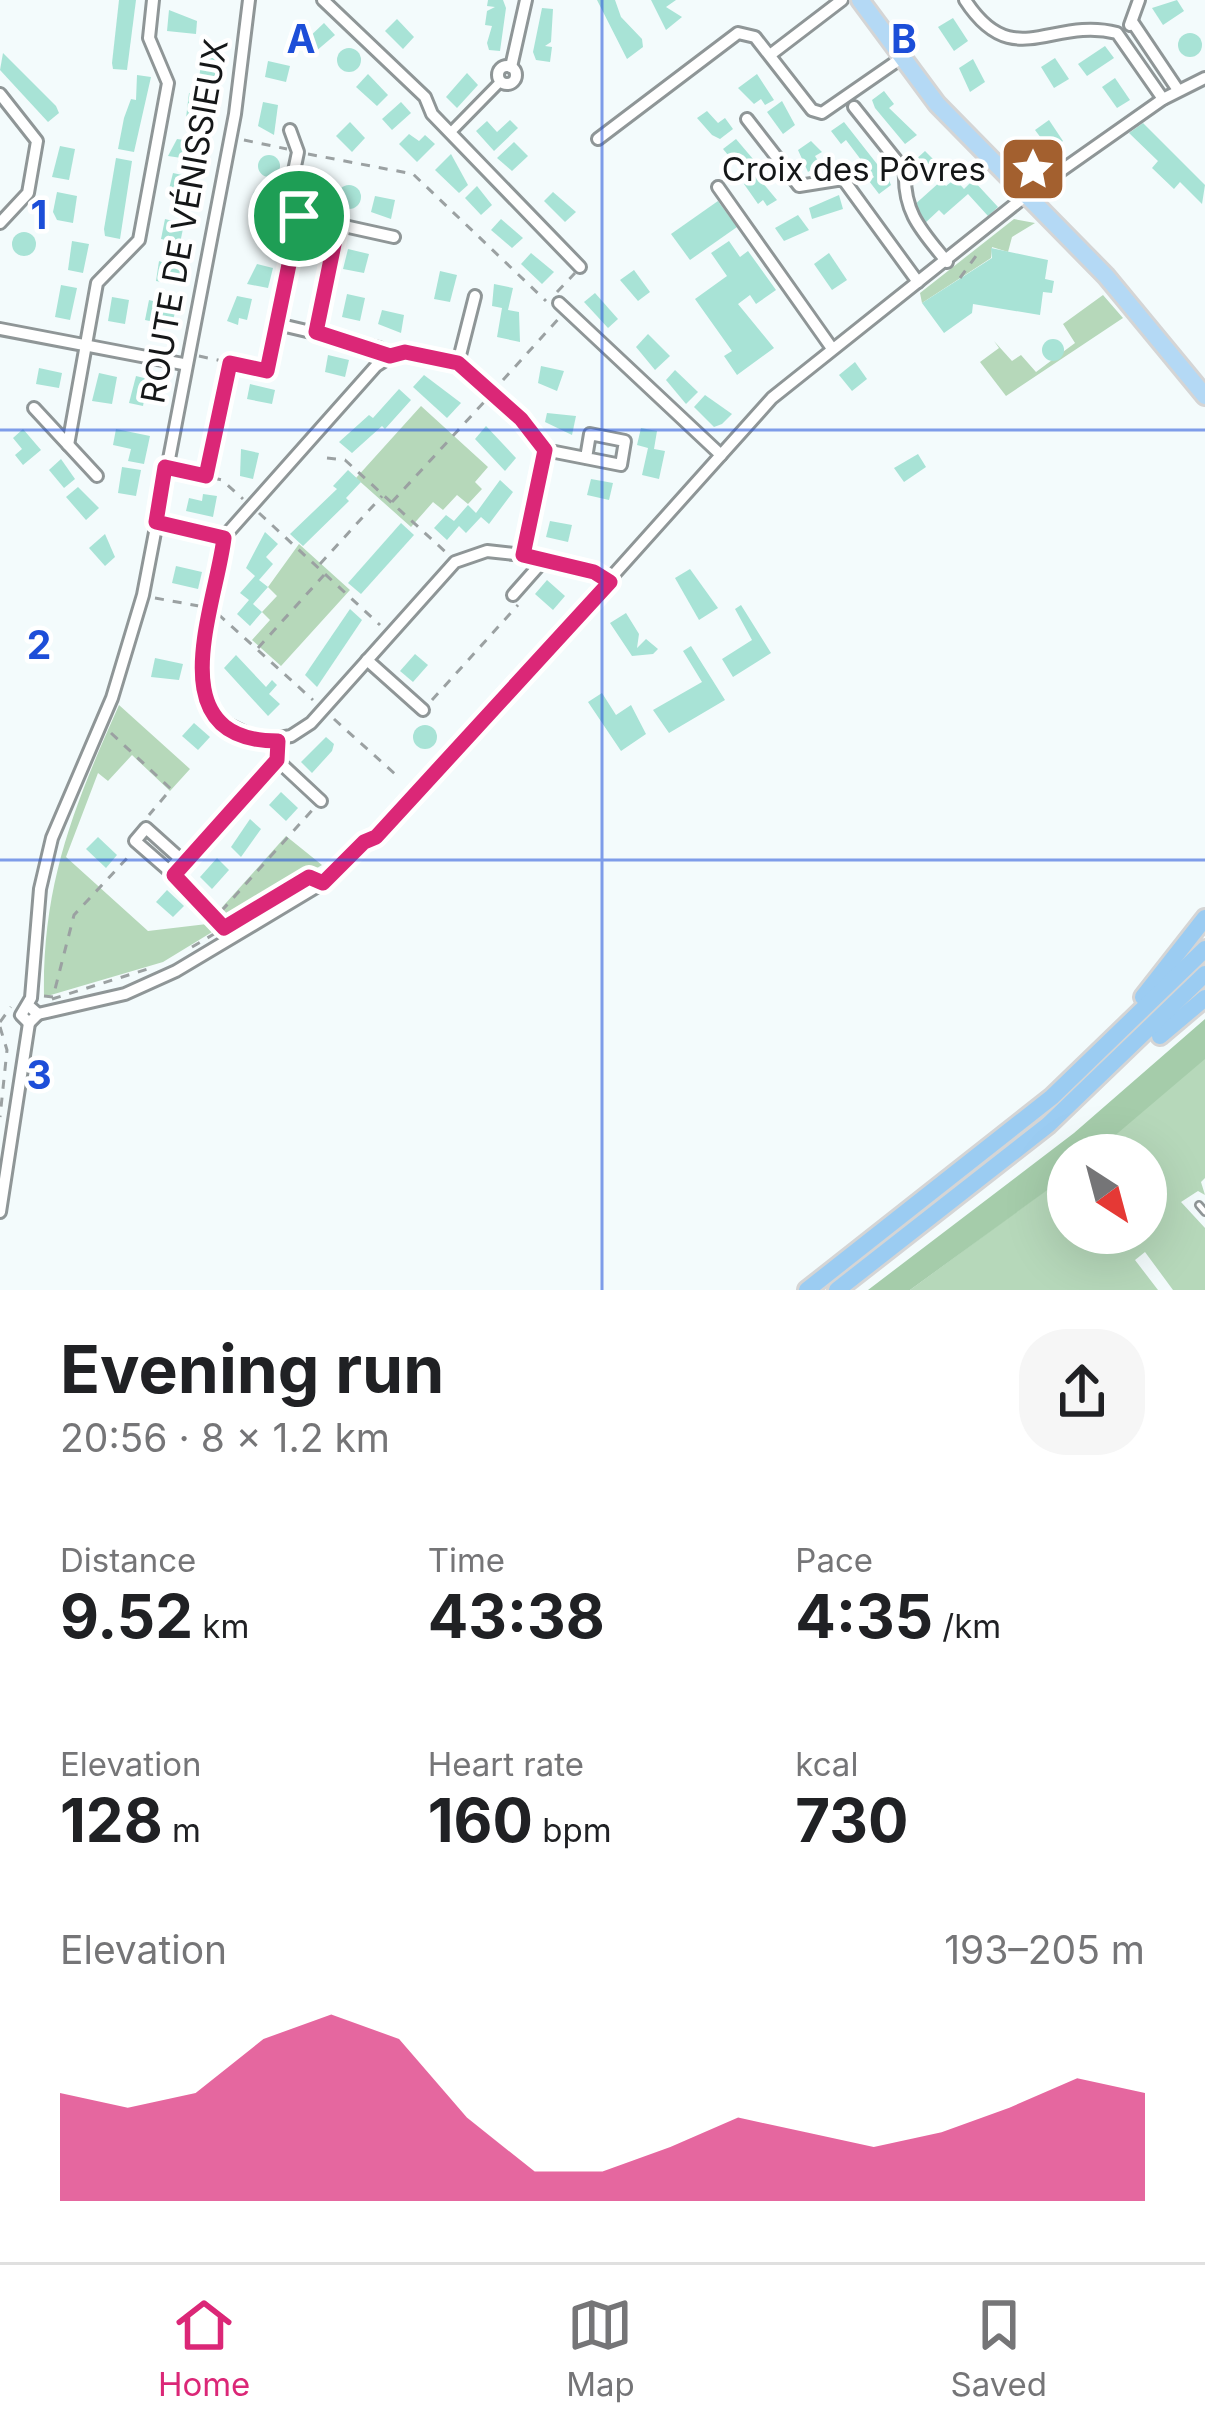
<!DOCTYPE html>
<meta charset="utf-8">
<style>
:root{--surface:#fff;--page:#f6f6f6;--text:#202124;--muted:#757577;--line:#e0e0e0;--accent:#db2777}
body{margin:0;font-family:Inter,sans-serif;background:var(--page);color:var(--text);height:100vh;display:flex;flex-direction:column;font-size:45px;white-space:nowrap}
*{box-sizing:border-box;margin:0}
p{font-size:39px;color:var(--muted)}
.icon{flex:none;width:66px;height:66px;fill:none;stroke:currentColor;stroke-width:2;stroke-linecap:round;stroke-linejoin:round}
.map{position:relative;height:1290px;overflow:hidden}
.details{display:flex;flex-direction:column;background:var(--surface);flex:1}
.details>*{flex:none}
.needle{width:78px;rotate:144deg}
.buttons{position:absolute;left:1047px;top:1134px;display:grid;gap:24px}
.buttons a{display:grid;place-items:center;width:120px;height:120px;border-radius:50%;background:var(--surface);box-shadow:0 12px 48px #0002;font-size:60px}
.pin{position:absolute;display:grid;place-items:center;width:102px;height:102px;color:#fff;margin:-51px;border:6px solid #fff;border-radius:50%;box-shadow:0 3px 12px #0007}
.round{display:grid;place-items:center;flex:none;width:126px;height:126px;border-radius:48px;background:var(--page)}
.summary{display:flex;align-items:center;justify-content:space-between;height:204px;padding:0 60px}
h1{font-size:66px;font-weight:700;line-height:90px}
.stats{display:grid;grid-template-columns:repeat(3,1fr);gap:18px;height:204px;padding:12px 60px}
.stats div{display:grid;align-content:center}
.stats b{font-size:60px;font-weight:700}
.stats small{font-size:33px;font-weight:400}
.stats p{font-size:33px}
.chart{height:336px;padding:24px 60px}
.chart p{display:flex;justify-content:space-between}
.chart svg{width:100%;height:216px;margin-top:12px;fill:var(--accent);opacity:.7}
.menu{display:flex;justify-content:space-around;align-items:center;height:168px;border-top:3px solid var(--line);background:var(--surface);font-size:33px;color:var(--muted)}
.menu a{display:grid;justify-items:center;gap:6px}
.menu .on{color:var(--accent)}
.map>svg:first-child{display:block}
</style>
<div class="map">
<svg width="1205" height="1290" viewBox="0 0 1205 1290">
<rect width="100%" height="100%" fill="#f3fbfc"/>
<g fill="#b6d8ba">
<path d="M1014,219L1035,223L1012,237L1008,252L992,247L991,258L922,303L920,293Z"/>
<path d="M1103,295L1123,318L1006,396L980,362L999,348L994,341L1012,361L1021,355L1036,372L1075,343L1063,324Z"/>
<path d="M421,406L488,467L475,482L482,489L468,504L457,495L443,510L433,502L411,527L356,478Z"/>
<path d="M299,544L350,590L281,666L252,640L270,620L262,612L277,596L268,587Z"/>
<path d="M119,705L190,769L170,791L132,755L108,781L98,773L66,857L148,931L207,924L286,836L322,865L163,962L44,997C42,884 74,806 119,705Z"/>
<path d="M1205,1056V1178L1201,1182L1205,1195L1198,1191L1181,1202L1205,1228V1290H1173L1145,1252L1135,1260L1158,1290H910L1068,1174V1233H1146V1155H1090Z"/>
</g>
<path fill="#a5ccaa" d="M1205,1019V1059L1092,1155H1068V1175L910,1290H868L1074,1133Z"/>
<g fill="#a8e3d6">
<path d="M119,0H136L127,70L113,69L112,63Z"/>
<path d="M488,0H503L506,8L500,51L489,50L487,43L492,26L485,25L487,11L495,7L487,6Z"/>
<path d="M597,0H615L621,17L642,39L643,47L627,59Z"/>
<path d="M651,0H676L666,7L682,17L666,30Z"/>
<path d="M1177,0L1184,11L1163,25L1152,8Z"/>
<path d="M542,8L553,9L551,42L545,46L552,47L550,62L536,60L533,52Z"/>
<path d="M169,10L197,21L196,34L167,31Z"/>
<path d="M953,18L968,41L954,51L938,27Z"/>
<path d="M397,19L414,37L403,49L385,31Z"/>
<path d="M324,23L335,35L315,52L305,41Z"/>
<circle cx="1190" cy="45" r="12"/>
<path d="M1105,46L1114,58L1087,76L1078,64Z"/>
<circle cx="349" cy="60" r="12"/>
<path d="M203,51L221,54L217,80L199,78Z"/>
<path d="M3,53L56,106L59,113L48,122L0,70Z"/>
<path d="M1055,58L1069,79L1054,88L1041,67Z"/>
<path d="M973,59L985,82L970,92L959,68Z"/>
<path d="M268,61L290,66L286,82L265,77Z"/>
<path d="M467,73L478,85L457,108L446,97Z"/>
<path d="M368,74L388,95L377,106L356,87Z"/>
<path d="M757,74L774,100L765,105L761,99L754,104L738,88Z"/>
<path d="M137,75L151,77L134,152L118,149L124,118L131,99L136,100Z"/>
<path d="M1115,78L1130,100L1117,108L1102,87Z"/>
<path d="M884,91L894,104L889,108L917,135L905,144L875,108L872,100Z"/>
<path d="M189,93L208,97L203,121L186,118Z"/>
<path d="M782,101L795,125L783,134L767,112Z"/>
<path d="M263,102L278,105L274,135L258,126Z"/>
<path d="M401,102L411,113L392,130L382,119Z"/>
<path d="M707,111L718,123L725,118L733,129L720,139L712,135L697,118Z"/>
<path d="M510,120L518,128L494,151L476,131L487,121L497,132Z"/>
<path d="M1049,120L1063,141L1050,150L1035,130Z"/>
<path d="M350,122L365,138L352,152L336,136Z"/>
<path d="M844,122L888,178L891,185L879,194L869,181L874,177L846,140L841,144L831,131Z"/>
<path d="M1143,123L1205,185L1202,204L1180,182L1174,189L1152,168L1158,161L1129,133Z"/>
<path d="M409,134L419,141L425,135L435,144L417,162L399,144Z"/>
<path d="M177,139L191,141L195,160L168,156Z"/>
<path d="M736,139L753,159L755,168L745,175L723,149Z"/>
<path d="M811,141L822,152L815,156L820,164L808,172L798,150Z"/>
<path d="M514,142L528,156L512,171L497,158Z"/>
<path d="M60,146L75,149L69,180L52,177Z"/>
<path d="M925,151L941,167L928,179L913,162Z"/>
<path d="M451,154L468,185L459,193L435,170Z"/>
<circle cx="269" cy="166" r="11"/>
<path d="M116,158L132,161L120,239L105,236L104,229Z"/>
<path d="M173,173L187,176L182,200L167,197Z"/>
<path d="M757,176L777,200L767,206L763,200L758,204L744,184Z"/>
<path d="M308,178L326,182L321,203L303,198Z"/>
<path d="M955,179L964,189L973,180L998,207L988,216L968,194L944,215L939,210L924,224L912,207L941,181L946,186Z"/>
<circle cx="349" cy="197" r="12"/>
<path d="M477,186L492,205L481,215L465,198Z"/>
<circle cx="263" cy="198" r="11"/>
<path d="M57,192L77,196L73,223L57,220L53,212Z"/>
<path d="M553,192L576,212L565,222L544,201Z"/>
<path d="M839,195L843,209L812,219L809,208Z"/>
<path d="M375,196L395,200L391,219L371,212Z"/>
<path d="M718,201L737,227L690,260L671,234Z"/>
<path d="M798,215L809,230L784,241L775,228Z"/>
<path d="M165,219L184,224L180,243L161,239Z"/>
<path d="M501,219L523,238L512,248L491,230Z"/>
<circle cx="24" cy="244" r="12"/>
<path d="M72,241L89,244L83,273L68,270Z"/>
<path d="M729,241L740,257L748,251L776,290L756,304L750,295L738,304L774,348L737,375L724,356L732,351L695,299L727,276L711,253Z"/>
<path d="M991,248L1048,260L1045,279L1054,281L1052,293L1043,292L1040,315L973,304L972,313L944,333L922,303L992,258Z"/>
<path d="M348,249L369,254L364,273L343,269Z"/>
<path d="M531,253L554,272L542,284L521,264Z"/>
<path d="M829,253L847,280L832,290L814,264Z"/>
<path d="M159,261L181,269L178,285L156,281Z"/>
<path d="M257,264L273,268L268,288L247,284Z"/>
<path d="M634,270L650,292L638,301L620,280Z"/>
<path d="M440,271L457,275L450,302L434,299Z"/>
<path d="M494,284L513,288L508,310L519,312L520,342L497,337L502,308L492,306Z"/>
<path d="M61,285L77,288L70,320L55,317Z"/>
<path d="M595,293L618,319L608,328L584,302Z"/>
<path d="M347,294L365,298L360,321L342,317Z"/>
<path d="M237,296L252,299L247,320L239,318L238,325L227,321Z"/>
<path d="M112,297L129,300L125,324L108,321Z"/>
<path d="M149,300L176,307L172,326L145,320Z"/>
<path d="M382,310L404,315L401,333L378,324Z"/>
<path d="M648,334L670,356L655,370L636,347Z"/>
<circle cx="1053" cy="350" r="11"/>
<path d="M328,355L349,360L345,377L325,372Z"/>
<path d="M855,362L867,379L852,391L839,375Z"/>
<path d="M541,366L564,371L557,391L538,383Z"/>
<path d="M39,368L62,373L59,388L36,384Z"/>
<path d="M675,370L698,392L686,404L666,380Z"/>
<path d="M99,373L117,377L112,404L92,401Z"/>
<path d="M424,375L461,403L447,418L413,387Z"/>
<path d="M136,376L148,379L143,406L129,403Z"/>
<path d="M250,384L275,390L272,404L247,399Z"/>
<path d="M399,389L411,400L385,429L382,426L352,453L339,442L369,415L373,418Z"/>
<path d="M705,395L732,414L722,424L714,427L694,407Z"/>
<path d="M547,413L576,416L572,435L545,422Z"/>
<path d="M486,426L516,458L505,471L475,439Z"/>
<path d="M641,428L657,431L654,449L665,451L659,479L642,475L648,448L637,445Z"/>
<path d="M23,429L41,450L23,465L15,455L22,449L13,438Z"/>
<path d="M116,429L150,436L144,464L128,461L131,449L113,445Z"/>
<path d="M241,449L259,453L253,479L240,476Z"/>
<path d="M918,454L926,467L904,482L894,468Z"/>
<path d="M61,459L75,479L64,488L49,470Z"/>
<path d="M122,467L141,470L136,496L118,493Z"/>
<path d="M348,470L361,482L346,498L349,501L303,546L290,534L337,489L333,486Z"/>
<path d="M591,479L613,483L609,500L587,495Z"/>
<path d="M500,480L513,492L489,524L481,517L466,533L459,526L447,540L434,528L446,515L454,521L468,505L476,513Z"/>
<path d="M78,487L99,508L86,520L66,497Z"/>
<path d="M203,494L217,496L213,517L186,511L189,498L202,501Z"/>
<path d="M550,521L572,525L568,542L546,537Z"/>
<path d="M401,523L414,535L361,594L348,583Z"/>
<path d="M265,532L278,544L266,557L273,564L259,580L268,587L253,604L262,612L250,626L237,614L249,600L240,593L255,576L246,568Z"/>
<path d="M105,534L115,557L105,566L89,548Z"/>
<path d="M176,566L202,572L198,589L172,583Z"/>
<path d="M690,569L718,608L699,620L675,578Z"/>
<path d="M547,580L565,596L553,610L535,594Z"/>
<path d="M741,605L771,653L733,677L722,659L752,640L735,609Z"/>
<path d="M350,609L362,620L317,687L305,675Z"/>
<path d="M626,613L639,634L637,648L646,639L658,649L653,654L632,656L610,623Z"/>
<path d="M691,646L725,700L669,733L653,710L702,682L683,651Z"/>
<path d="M415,654L428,665L413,682L400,671Z"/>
<path d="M236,655L266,687L272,680L277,685L269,694L280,704L268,716L224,668Z"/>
<path d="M155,658L183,664L179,680L151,677Z"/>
<path d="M602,693L616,715L631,705L646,734L621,751L588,702Z"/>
<path d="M194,723L210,737L198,750L182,736Z"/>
<circle cx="425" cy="737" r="12"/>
<path d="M326,737L334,744L332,751L312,773L301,762Z"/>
<path d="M281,792L298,808L286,821L269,805Z"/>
<path d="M250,819L261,829L241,857L231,847Z"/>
<path d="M98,837L117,855L106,868L86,849Z"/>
<path d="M217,858L229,870L212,889L200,877Z"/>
<path d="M167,890L184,906L173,917L156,902Z"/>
</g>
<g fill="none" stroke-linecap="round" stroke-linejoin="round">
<g stroke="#8f9697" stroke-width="10">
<path id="service" d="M1199,1205L1205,1212"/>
</g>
<g stroke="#8f9697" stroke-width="14">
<path id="pedestrian" d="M450,133L500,82"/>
</g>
<g stroke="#8f9697" stroke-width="16">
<g id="minor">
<path d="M323,0L425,97L432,114L580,267"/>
<path d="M965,0C1013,74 1051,16 1117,33L1163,99"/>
<path d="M1133,23L1178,90"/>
<path d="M1130,25L1139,0"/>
<path d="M770,55L842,0"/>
<circle cx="507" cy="75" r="9"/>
<path d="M511,67L526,0"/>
<path d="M0,94L37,141L28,193L0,223"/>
<path d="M854,107L905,171C903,213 922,231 947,262"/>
<path d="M747,119L799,186L843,179L918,282"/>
<path d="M290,130L298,152L285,214L299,216"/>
<path d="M598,139L738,33L755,37L812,110L822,113L900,59"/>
<path d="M718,187L831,347"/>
<path d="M559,303L721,455"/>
<path d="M0,329L183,364"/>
<path d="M316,332L338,225"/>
<path d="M390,356L379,348L277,324L299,216L394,237"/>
<path d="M458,363L475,296"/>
<path d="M267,371L277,324"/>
<path d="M34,408L97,476"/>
<path d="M68,445L97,283L139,240L168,83L149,38L153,0"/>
<path d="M545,450L621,465L625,441L590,434L586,458"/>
<path d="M156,522L224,537L199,662L203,695L223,722L262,741L291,736L311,723L455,562L487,551L523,555L545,450C515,402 434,321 376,366L224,537"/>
<path d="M523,555L594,572L610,582"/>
<path d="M513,595L543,561"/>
<path d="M367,660L423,710"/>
<path d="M277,760L321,801"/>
<path d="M185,863L146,828L135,841L174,875L277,760L278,741"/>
<path d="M29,1006L38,1014L29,1023L21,1015L31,998L40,889L52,838L112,698L143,595L235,114L249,0"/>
<path d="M38,1014L125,994L176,971L323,883L392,822L772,398L1028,194L1163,99L1205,78"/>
<path d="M0,1212L29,1023"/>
</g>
</g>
<g stroke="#d5d5d5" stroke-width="22">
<path id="primary" d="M860,0L937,104L1106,276L1205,396"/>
</g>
<g stroke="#d5d5d5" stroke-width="22">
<g id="trunk">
<path d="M1143,997L1205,918"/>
<path d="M1160,1036L1205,998"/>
<path d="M807,1290L1052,1097L1205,949"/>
<path d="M837,1290L1048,1125L1205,974"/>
</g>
</g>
<g stroke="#9ba1a2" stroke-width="3" stroke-dasharray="9 9" stroke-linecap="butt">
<path d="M244,140L287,149"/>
<path d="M308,154L413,174L546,301"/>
<path d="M960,278L976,256L972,252"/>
<path d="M557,292L575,273"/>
<path d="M199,356L254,368"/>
<path d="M503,380L561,316"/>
<path d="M327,458L345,460L450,556"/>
<path d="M177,470L222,480L243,499"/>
<path d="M207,473L230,363"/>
<path d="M392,502L485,401"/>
<path d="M259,513L380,625"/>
<path d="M320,564L382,496"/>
<path d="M155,598L199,606"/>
<path d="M218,614L313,700"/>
<path d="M258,648L324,575"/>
<path d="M432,700L518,605"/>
<path d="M334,719L395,774"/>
<path d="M111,733L171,789L149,815"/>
<path d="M182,886L216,917L315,807"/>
<path d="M192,947L312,876"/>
<path d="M44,996L53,997L74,915L130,855"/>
<path d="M52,999L151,968"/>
<path d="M0,1022L11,1007"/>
<path d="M0,1027L7,1050L0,1117"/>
</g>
<use href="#service" stroke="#fff" stroke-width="4.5"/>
<use href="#pedestrian" stroke="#fff" stroke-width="8"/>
<use href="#minor" stroke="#fff" stroke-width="10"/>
<use href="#primary" stroke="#b4d9f5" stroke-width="16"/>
<use href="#trunk" stroke="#9bccf2" stroke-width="16"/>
</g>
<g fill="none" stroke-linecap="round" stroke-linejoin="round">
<g stroke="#fff" stroke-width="24">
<path id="route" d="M299,216L338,225L316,332L390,356L405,352L458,363L521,419L545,450L523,555L594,572L610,582L376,837L364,842L323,883L309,877L224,928L174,875L277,760L278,741C156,741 216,606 224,538L156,522L165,467L206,476L230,363L267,371Z"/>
</g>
<use href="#route" stroke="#db2777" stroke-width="15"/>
</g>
<path fill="none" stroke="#1d4ed8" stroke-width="3" stroke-opacity="0.55" d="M602,0V1290M0,430H1205M0,860H1205"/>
<defs>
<g id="sight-square" transform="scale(3.45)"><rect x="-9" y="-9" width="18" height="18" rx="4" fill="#a3602f" stroke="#fff"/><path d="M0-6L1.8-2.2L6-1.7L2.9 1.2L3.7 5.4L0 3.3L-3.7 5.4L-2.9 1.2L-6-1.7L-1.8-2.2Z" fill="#fff"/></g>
</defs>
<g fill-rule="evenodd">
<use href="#sight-square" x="1033" y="169"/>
</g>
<g text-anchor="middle" stroke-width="9" stroke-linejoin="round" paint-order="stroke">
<g font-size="33" fill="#151718" stroke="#fff" text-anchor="end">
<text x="986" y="181">Croix des Pôvres</text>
</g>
<g font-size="33" fill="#151718" stroke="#fff">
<text transform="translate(184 221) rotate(-80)" y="12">ROUTE DE VÉNISSIEUX</text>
</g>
</g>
<g font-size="39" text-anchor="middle" font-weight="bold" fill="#1d4ed8" stroke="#fff" stroke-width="9" stroke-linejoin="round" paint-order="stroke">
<text x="301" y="53">A</text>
<text x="904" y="53">B</text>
<text x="39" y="229">1</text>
<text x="39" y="659">2</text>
<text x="39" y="1089">3</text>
</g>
</svg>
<div class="buttons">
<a><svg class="needle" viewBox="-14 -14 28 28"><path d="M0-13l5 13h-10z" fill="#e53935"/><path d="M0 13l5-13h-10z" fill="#757577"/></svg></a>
</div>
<div class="pin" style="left:299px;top:216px;background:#1e9e55"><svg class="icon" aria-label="arrive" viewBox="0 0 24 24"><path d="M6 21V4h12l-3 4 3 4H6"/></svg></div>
</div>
<section class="details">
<div class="summary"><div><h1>Evening run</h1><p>20:56 · 8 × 1.2 km</p></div><a class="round"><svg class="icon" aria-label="share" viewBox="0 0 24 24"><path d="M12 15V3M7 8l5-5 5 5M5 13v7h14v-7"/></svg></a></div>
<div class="stats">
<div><p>Distance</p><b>9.52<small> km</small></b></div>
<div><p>Time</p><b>43:38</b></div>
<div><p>Pace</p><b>4:35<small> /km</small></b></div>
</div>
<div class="stats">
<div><p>Elevation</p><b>128<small> m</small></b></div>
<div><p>Heart rate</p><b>160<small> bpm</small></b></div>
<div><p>kcal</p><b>730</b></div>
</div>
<div class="chart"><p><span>Elevation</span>193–205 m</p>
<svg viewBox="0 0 160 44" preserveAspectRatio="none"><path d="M0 44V22L10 25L20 22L30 11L40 6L50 11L60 27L70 38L80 38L90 33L100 27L110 30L120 33L130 30L140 25L150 19L160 22V44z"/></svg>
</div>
</section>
<nav class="menu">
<a class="on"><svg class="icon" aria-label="home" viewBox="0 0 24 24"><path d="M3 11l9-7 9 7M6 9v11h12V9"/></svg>Home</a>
<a><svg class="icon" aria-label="map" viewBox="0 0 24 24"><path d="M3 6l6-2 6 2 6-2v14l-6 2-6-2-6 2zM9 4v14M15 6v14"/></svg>Map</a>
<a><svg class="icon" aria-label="saved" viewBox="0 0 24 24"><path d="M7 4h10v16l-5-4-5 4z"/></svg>Saved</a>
</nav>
